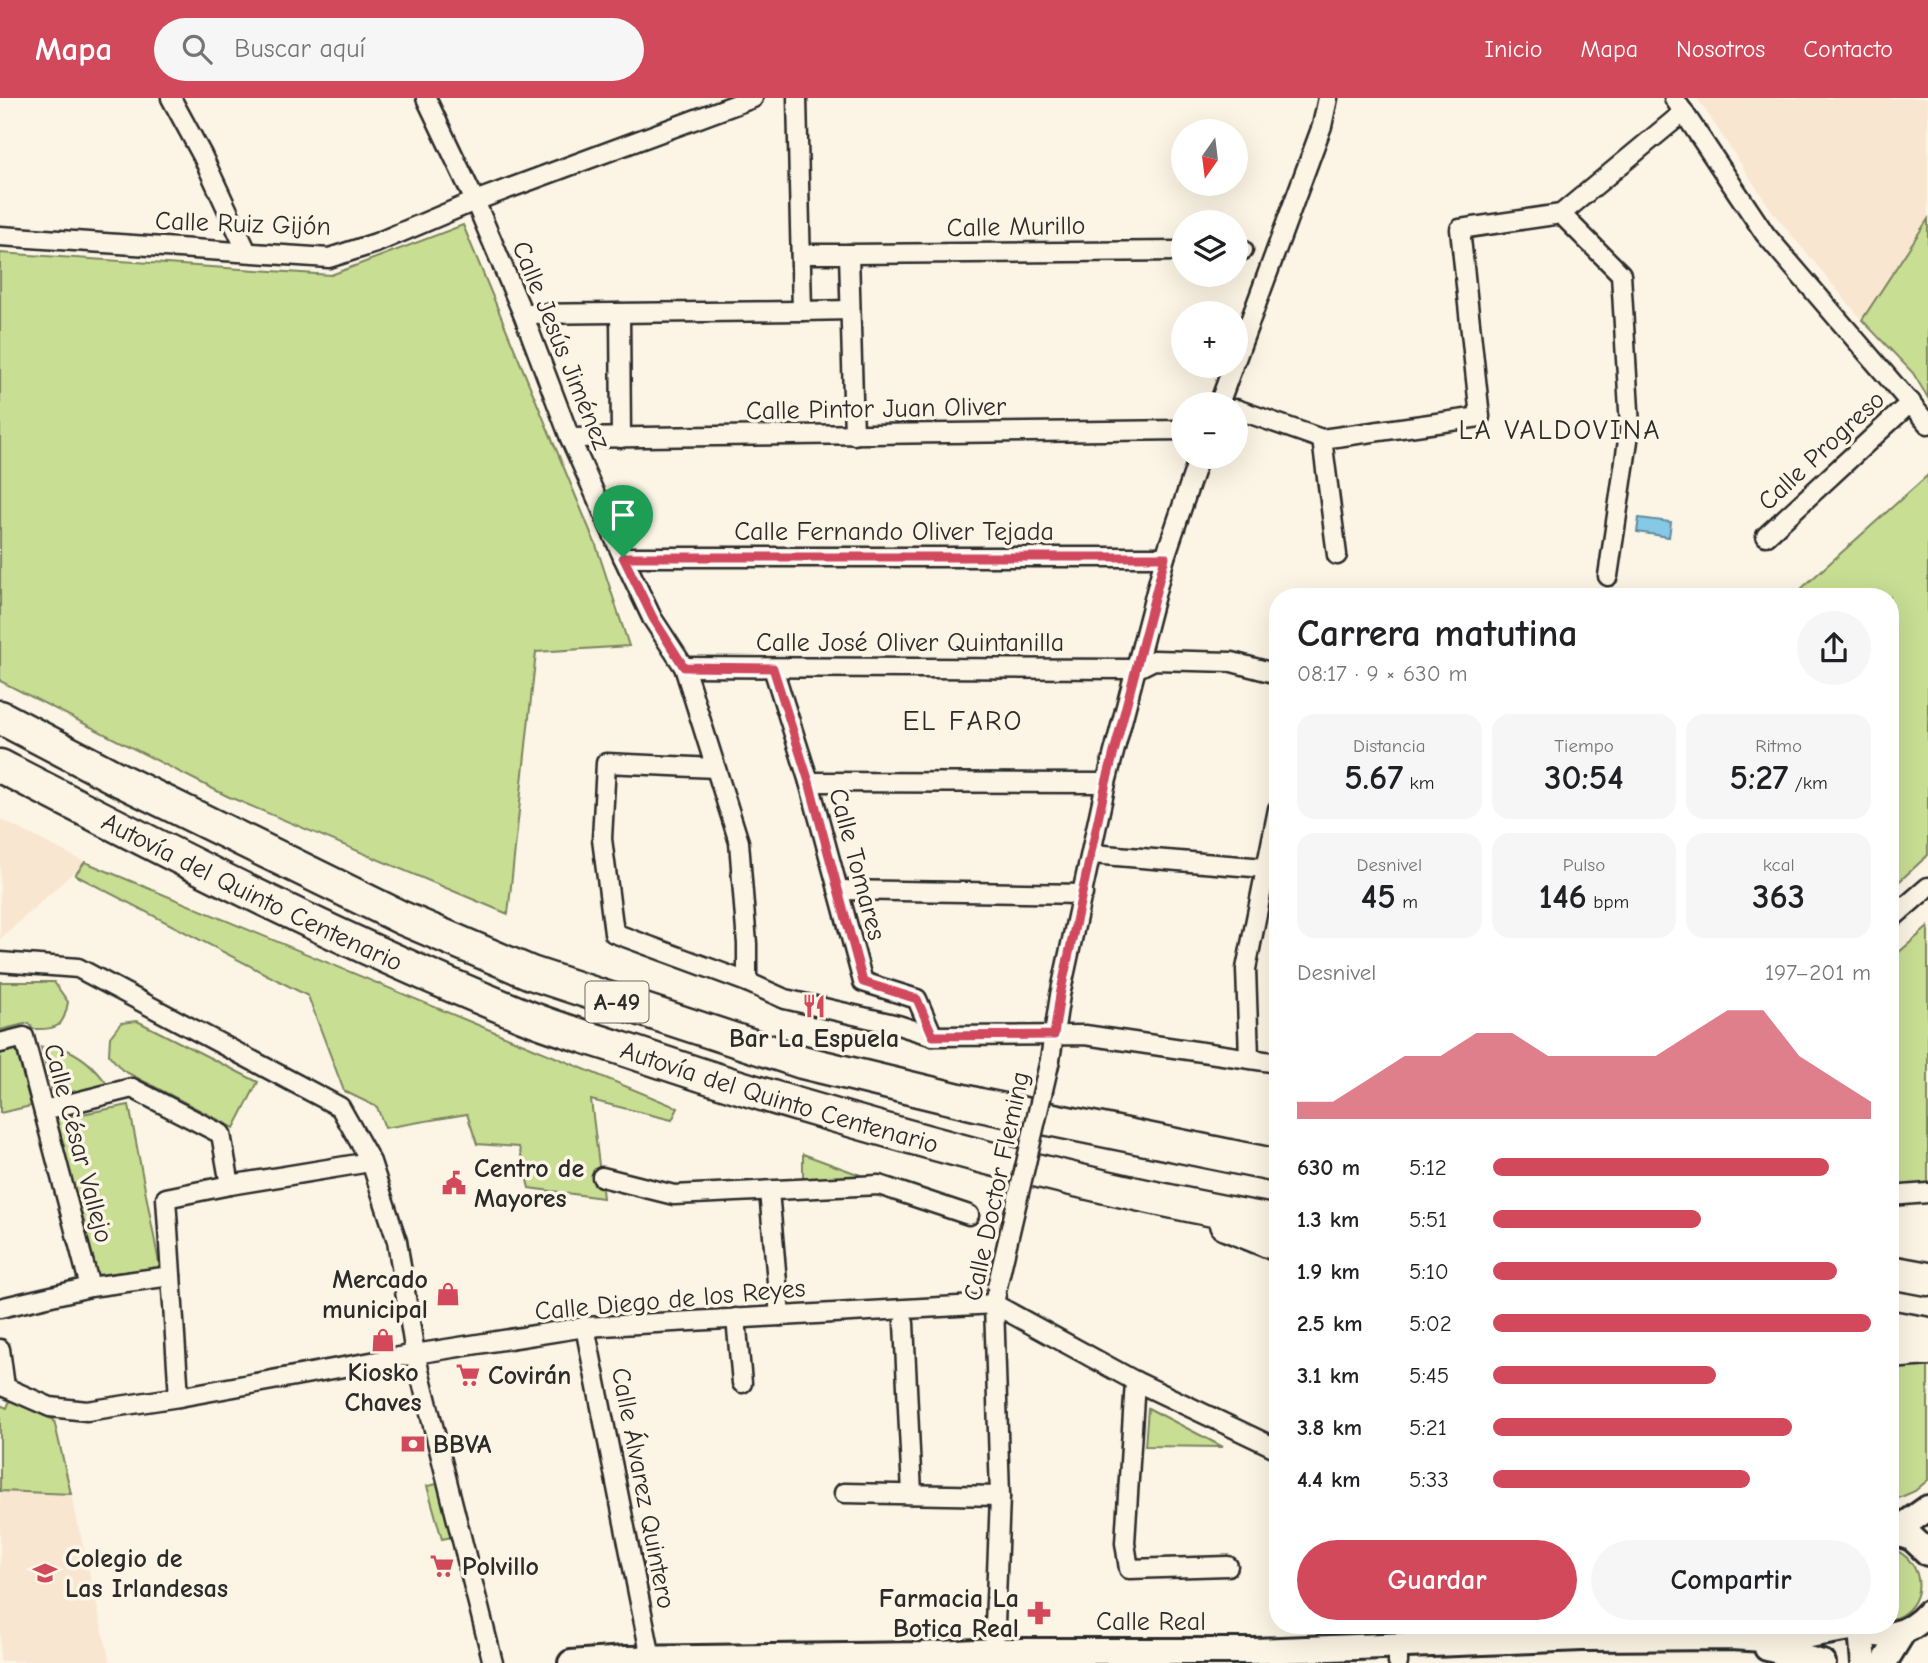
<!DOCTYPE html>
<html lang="es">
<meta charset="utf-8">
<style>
:root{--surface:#fff;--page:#f6f6f6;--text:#202124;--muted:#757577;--accent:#d1495b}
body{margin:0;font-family:"Comic Neue",sans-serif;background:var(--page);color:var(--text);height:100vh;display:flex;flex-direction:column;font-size:26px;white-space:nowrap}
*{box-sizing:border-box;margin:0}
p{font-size:23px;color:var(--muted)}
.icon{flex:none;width:38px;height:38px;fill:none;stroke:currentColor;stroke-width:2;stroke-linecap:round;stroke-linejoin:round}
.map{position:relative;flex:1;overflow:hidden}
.panel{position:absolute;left:1269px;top:490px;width:630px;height:1046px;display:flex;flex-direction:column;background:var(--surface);border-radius:28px;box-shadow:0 7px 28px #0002}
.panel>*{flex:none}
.needle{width:46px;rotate:194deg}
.controls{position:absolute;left:1171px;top:21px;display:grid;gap:14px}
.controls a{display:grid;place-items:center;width:77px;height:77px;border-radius:50%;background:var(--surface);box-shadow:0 7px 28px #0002;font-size:35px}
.pin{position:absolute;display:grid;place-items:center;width:60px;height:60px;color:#fff;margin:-72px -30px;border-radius:50% 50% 50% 0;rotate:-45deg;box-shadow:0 0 7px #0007}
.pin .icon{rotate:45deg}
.round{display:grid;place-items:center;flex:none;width:74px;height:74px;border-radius:37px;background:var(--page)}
.overview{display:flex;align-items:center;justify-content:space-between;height:119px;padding:0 28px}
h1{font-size:38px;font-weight:700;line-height:52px}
.figures{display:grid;grid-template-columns:repeat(3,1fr);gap:10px;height:119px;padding:7px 28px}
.figures div{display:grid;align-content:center;border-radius:18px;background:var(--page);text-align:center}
.figures b{font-size:35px;font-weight:700}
.figures small{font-size:19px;font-weight:400}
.figures p{font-size:19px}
.chart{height:196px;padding:14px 28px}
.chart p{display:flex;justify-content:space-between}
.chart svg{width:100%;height:126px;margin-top:7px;fill:var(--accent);opacity:.7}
.button{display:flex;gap:14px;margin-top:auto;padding:14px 28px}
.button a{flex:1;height:80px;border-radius:42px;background:var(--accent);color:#fff;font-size:28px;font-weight:700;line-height:80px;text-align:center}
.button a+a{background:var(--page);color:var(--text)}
ul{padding:0 28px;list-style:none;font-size:23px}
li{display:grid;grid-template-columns:112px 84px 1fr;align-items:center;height:52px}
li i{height:18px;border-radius:9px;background:var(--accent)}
header{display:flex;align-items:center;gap:42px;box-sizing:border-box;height:98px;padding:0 35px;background:var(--accent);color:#fff}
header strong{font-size:33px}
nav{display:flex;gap:38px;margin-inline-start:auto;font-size:24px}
.search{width:490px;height:63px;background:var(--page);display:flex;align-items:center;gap:18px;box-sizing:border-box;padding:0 24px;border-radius:38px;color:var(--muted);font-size:26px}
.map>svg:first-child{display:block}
</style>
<header>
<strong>Mapa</strong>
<div class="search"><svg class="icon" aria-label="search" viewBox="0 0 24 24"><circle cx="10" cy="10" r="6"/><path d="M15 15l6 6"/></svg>Buscar aquí</div>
<nav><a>Inicio</a><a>Mapa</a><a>Nosotros</a><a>Contacto</a></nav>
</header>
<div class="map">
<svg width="1928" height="1565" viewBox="0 0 1928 1565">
<rect width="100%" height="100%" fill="#fcf5e5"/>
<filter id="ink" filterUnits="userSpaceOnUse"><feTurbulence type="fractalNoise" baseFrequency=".0143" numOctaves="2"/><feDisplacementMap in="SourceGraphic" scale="14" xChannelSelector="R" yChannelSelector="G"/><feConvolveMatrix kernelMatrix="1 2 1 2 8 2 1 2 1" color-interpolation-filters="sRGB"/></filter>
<g filter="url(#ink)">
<g fill="#f9e6d0">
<path d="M1697,0H1928V121L1862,222L1774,116Z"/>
<path d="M0,721L85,764L0,841Z"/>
<path d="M10,1302L54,1322L110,1564L0,1563V1307L7,1310Z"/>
</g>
<g fill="#c8de93" stroke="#7a845f" stroke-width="2">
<path d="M1928,121V300L1913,275L1862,222Z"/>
<path d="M463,127L596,447L629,548L536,554L508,816L227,698L0,583V155L331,177Z"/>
<path d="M1928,377V757L1890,792V499H1792Z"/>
<path d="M85,764L678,1010L672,1022L591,1002L603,1100L529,1090L519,1049L477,1046L467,1016L385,1030L377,1009L344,993L308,898L75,777Z"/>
<path d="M1928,829V1095L1890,1098V862Z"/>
<path d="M0,884H54L68,904C64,929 57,932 33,931L29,925L0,932Z"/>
<path d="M137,923L258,984L234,1030L122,972L109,957L110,939L121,925Z"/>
<path d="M58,948C80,956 93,967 107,986L54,1001L41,949Z"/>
<path d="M16,951L31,1008L0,1015V956Z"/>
<path d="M129,1007L160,1170L96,1177L56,1021Z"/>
<path d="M803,1056L863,1078L803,1082Z"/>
<path d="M1890,1255L1928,1265V1382L1915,1393L1890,1404Z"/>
<path d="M10,1302L54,1322L71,1396L0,1393V1307L7,1310Z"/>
<path d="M1148,1310L1223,1349L1145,1348Z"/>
<path d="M453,1383L466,1436L442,1441L427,1388Z"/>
<path d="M1890,1450C1928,1462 1928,1512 1890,1522Z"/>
</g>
<path fill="#86c9e7" stroke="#628a9c" stroke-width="2" d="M1639,420L1671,424L1669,439L1637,434Z"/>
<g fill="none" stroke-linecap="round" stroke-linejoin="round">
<g stroke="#2b2b2b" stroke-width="23">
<g id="street">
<path d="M171,0L202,57L247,154"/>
<path d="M426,0L475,103L523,216L570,340L623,459L652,520L684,569L739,744L747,846V884"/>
<path d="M797,0L802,213L850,212"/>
<path d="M1674,0L1765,136L1928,326"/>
<path d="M1561,116L1621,176L1630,329L1608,478"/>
<path d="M0,138L329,160L376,145L475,103L753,0"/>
<path d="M1236,152H1243"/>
<path d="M801,156H849L854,337"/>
<path d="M849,156L1183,153"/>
<path d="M620,215L621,340"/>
<path d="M523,216L802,213"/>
<path d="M1236,261L1322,28L1328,0"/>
<path d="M1219,306L1233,268"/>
<path d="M1236,311L1322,341L1480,319L1460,131L1561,116L1684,14"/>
<path d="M570,340L1183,332"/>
<path d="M1322,341L1337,457"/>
<path d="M1766,438L1911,304"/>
<path d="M623,459H1165"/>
<path d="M684,569L1136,571L1154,562L1232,564L1278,576"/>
<path d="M773,570L809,684L863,884L917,901L933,938"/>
<path d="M715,670L606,665L602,741L614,835L747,884L785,901L898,927L933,938L1085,937L1278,965"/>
<path d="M809,684L1106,685"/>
<path d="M1092,756L1265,770"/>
<path d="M838,792L1083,796"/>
<path d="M1890,822L1928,789"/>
<path d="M0,864L78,870L340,1009L371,1064L397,1143L415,1256L493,1565"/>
<path d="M0,945L24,939L90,1189"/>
<path d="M1249,959L1246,871L1278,711"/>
<path d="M1050,962L1060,897L1106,685L1165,459L1199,359"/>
<path d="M44,1012L132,990L221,1036L230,1087"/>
<path d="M602,1079L674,1097L879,1087L969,1117"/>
<path d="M769,1093L780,1218"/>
<path d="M1890,1098L1928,1095"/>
<path d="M0,1210L90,1189L171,1178"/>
<path d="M736,1220L742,1285"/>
<path d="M904,1225L912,1396"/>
<path d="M585,1229L651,1560"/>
<path d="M0,1251L5,1289"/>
<path d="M1135,1283L1125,1445L1129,1471L1228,1468"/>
<path d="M0,1287L50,1309L87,1313L179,1299L415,1256L585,1229L994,1206L1135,1283L1278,1351"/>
<path d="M179,1299L166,1100L230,1087L370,1064"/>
<path d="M844,1395L1000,1398"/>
<path d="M1398,1547V1565"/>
<path d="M994,1553L1000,1398L994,1206L996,1196"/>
</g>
</g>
<g stroke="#2b2b2b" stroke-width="30">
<g id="secondary">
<path d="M1890,1433L1912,1440L1928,1455"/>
<path d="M1896,1433L1928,1410"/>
<path d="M1856,1528C1881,1544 1909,1537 1928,1515"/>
<path d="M1861,1531L1864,1565"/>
<path d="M1767,1550L1823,1565"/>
<path d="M571,1565L625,1561L922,1557L994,1553H1254L1582,1540L1731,1539L1780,1542L1857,1529"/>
<path d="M1884,1565L1903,1534"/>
</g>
</g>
<g stroke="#2b2b2b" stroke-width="37">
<g id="highway">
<path d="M0,619L122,683L402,820L531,875L802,964L980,1007L1278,1068"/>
<path id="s1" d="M0,668C173,757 345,846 525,918C557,931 590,940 623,951C688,973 753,994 819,1013C970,1057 1122,1097 1278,1124"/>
<path d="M1226,1126L1278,1147"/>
<path d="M1890,1174L1928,1181"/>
<path d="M1890,1229L1928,1236"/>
<path d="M1890,1254L1928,1251"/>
</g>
</g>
<use href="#street" stroke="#fcf5e5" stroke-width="18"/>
<use href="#secondary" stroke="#fcf5e5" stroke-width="24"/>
<use href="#highway" stroke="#fcf5e5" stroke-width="32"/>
<g stroke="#2b2b2b" stroke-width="23" stroke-linecap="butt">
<path id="street-bridge" d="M997,1189L1050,962"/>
</g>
<use href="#street-bridge" stroke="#fcf5e5" stroke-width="18"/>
</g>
</g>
<g fill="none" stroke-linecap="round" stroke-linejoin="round" filter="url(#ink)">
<g stroke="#fff" stroke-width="14">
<path id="route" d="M623,459H1165L1106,685L1060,897L1054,937L933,938L917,901L863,884L809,684L773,570L684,569L653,520Z"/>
</g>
<use href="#route" stroke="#d1495b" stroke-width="9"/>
</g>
<defs>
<g id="restaurant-bare" transform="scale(1.89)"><path d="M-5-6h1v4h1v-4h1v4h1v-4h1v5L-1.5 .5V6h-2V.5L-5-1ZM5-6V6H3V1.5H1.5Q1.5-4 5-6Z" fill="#d1495b" stroke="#fcf5e5" stroke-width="2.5" paint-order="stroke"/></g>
<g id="civic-bare" transform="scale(1.89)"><path d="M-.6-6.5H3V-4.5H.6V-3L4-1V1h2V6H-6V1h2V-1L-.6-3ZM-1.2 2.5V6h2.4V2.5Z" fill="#d1495b" stroke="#fcf5e5" stroke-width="2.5" paint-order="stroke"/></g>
<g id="shop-bare" transform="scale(1.89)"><path d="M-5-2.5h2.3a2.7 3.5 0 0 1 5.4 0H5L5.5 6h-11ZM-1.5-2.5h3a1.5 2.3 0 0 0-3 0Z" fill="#d1495b" stroke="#fcf5e5" stroke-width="2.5" paint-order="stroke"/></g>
<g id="supermarket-bare" transform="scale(1.89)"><path d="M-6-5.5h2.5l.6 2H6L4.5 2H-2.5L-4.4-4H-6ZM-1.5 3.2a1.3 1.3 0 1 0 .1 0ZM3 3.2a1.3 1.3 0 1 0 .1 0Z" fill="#d1495b" stroke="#fcf5e5" stroke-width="2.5" paint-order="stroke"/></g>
<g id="bank-bare" transform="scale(1.89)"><path d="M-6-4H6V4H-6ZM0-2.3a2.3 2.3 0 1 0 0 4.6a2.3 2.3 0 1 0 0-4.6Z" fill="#d1495b" stroke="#fcf5e5" stroke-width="2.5" paint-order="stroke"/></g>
<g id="school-bare" transform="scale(1.89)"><path d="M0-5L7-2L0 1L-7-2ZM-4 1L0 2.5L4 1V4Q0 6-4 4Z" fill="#d1495b" stroke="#fcf5e5" stroke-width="2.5" paint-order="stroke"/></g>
<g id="pharmacy-bare" transform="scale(1.89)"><path d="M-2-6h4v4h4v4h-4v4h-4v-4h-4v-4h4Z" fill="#d1495b" stroke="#fcf5e5" stroke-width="2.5" paint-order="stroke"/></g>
</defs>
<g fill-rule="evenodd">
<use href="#restaurant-bare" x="814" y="908"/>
<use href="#civic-bare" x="454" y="1085"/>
<use href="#shop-bare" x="448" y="1196"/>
<use href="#shop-bare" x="383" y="1242"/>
<use href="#supermarket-bare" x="468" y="1277"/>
<use href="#bank-bare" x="413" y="1346"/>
<use href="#supermarket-bare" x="442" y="1468"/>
<use href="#school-bare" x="45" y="1475"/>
<use href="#pharmacy-bare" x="1039" y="1515"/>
</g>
<g text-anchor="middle" stroke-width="7" stroke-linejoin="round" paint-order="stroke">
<rect fill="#fcf5e5" stroke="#6a6863" stroke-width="2" x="585.5" y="883.5" width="63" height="41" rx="5"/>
<g font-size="24" font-weight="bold" fill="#2b2b2b">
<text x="617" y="912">A-49</text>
</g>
<g font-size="26" fill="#2b2b2b" stroke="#fcf5e5">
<text transform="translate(243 125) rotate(2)" y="9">Calle Ruiz Gijón</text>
<text transform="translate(1016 128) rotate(-1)" y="9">Calle Murillo</text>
<text transform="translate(562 247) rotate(68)" y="9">Calle Jesús Jiménez</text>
<text transform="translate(876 310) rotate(-1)" y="9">Calle Pintor Juan Oliver</text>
<text transform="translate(1821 352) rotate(-43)" y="9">Calle Progreso</text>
<text x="894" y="442">Calle Fernando Oliver Tejada</text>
<text x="910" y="553">Calle José Oliver Quintanilla</text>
<text transform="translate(858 766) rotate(75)" y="9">Calle Tomares</text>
<text dy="9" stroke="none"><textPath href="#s1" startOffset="282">Autovía del Quinto Centenario</textPath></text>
<text dy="9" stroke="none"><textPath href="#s1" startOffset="849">Autovía del Quinto Centenario</textPath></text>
<text transform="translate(79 1045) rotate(75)" y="9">Calle César Vallejo</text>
<text transform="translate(996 1088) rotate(-78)" y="9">Calle Doctor Fleming</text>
<text transform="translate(670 1201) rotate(-5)" y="9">Calle Diego de los Reyes</text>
<text transform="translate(644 1390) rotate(79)" y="9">Calle Álvarez Quintero</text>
<text x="1151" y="1532">Calle Real</text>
</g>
<g font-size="26" font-weight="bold" fill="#2b2b2b" stroke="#fcf5e5" text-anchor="start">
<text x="814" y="949" text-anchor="middle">Bar La Espuela</text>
<text x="474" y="1079">Centro de<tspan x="474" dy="30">Mayores</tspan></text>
<text x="428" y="1190" text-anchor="end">Mercado<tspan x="428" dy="30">municipal</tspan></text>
<text x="383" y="1283" text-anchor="middle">Kiosko<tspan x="383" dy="30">Chaves</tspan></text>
<text x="488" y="1286">Covirán</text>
<text x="433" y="1355">BBVA</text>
<text x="65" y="1469">Colegio de<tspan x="65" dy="30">Las Irlandesas</tspan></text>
<text x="462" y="1477">Polvillo</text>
<text x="1019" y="1509" text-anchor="end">Farmacia La<tspan x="1019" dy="30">Botica Real</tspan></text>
</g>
<g font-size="28" letter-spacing="2" fill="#2b2b2b" stroke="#fcf5e5">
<text x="1560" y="341">LA VALDOVINA</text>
<text x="963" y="632">EL FARO</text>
</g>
</g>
</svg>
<div class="controls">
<a><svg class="needle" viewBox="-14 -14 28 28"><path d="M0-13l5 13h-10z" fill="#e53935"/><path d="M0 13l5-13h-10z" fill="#757577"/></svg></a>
<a><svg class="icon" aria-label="layers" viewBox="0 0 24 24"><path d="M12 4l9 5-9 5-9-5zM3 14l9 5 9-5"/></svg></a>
<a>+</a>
<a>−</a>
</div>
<div class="pin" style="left:623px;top:459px;background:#1e9e55"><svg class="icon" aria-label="arrive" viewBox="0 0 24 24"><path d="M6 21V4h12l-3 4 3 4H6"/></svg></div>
<section class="panel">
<div class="overview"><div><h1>Carrera matutina</h1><p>08:17 · 9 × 630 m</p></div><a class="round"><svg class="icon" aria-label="share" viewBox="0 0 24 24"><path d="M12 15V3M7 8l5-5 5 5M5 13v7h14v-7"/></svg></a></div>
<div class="figures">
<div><p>Distancia</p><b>5.67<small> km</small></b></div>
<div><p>Tiempo</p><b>30:54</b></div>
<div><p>Ritmo</p><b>5:27<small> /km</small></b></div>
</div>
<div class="figures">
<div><p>Desnivel</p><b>45<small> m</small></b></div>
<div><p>Pulso</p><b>146<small> bpm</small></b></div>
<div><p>kcal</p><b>363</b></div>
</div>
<div class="chart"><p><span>Desnivel</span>197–201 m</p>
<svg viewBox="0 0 160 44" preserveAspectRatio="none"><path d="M0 44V38L10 38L20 30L30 22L40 22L50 14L60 14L70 22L80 22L90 22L100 22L110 14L120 6L130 6L140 22L150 30L160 38V44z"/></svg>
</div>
<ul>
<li><b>630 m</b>5:12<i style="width:89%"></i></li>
<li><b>1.3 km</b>5:51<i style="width:55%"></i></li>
<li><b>1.9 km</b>5:10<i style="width:91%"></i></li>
<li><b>2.5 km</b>5:02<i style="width:100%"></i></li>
<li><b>3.1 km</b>5:45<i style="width:59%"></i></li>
<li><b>3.8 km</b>5:21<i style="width:79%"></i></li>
<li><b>4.4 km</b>5:33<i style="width:68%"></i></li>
</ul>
<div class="button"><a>Guardar</a><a>Compartir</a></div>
</section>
</div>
